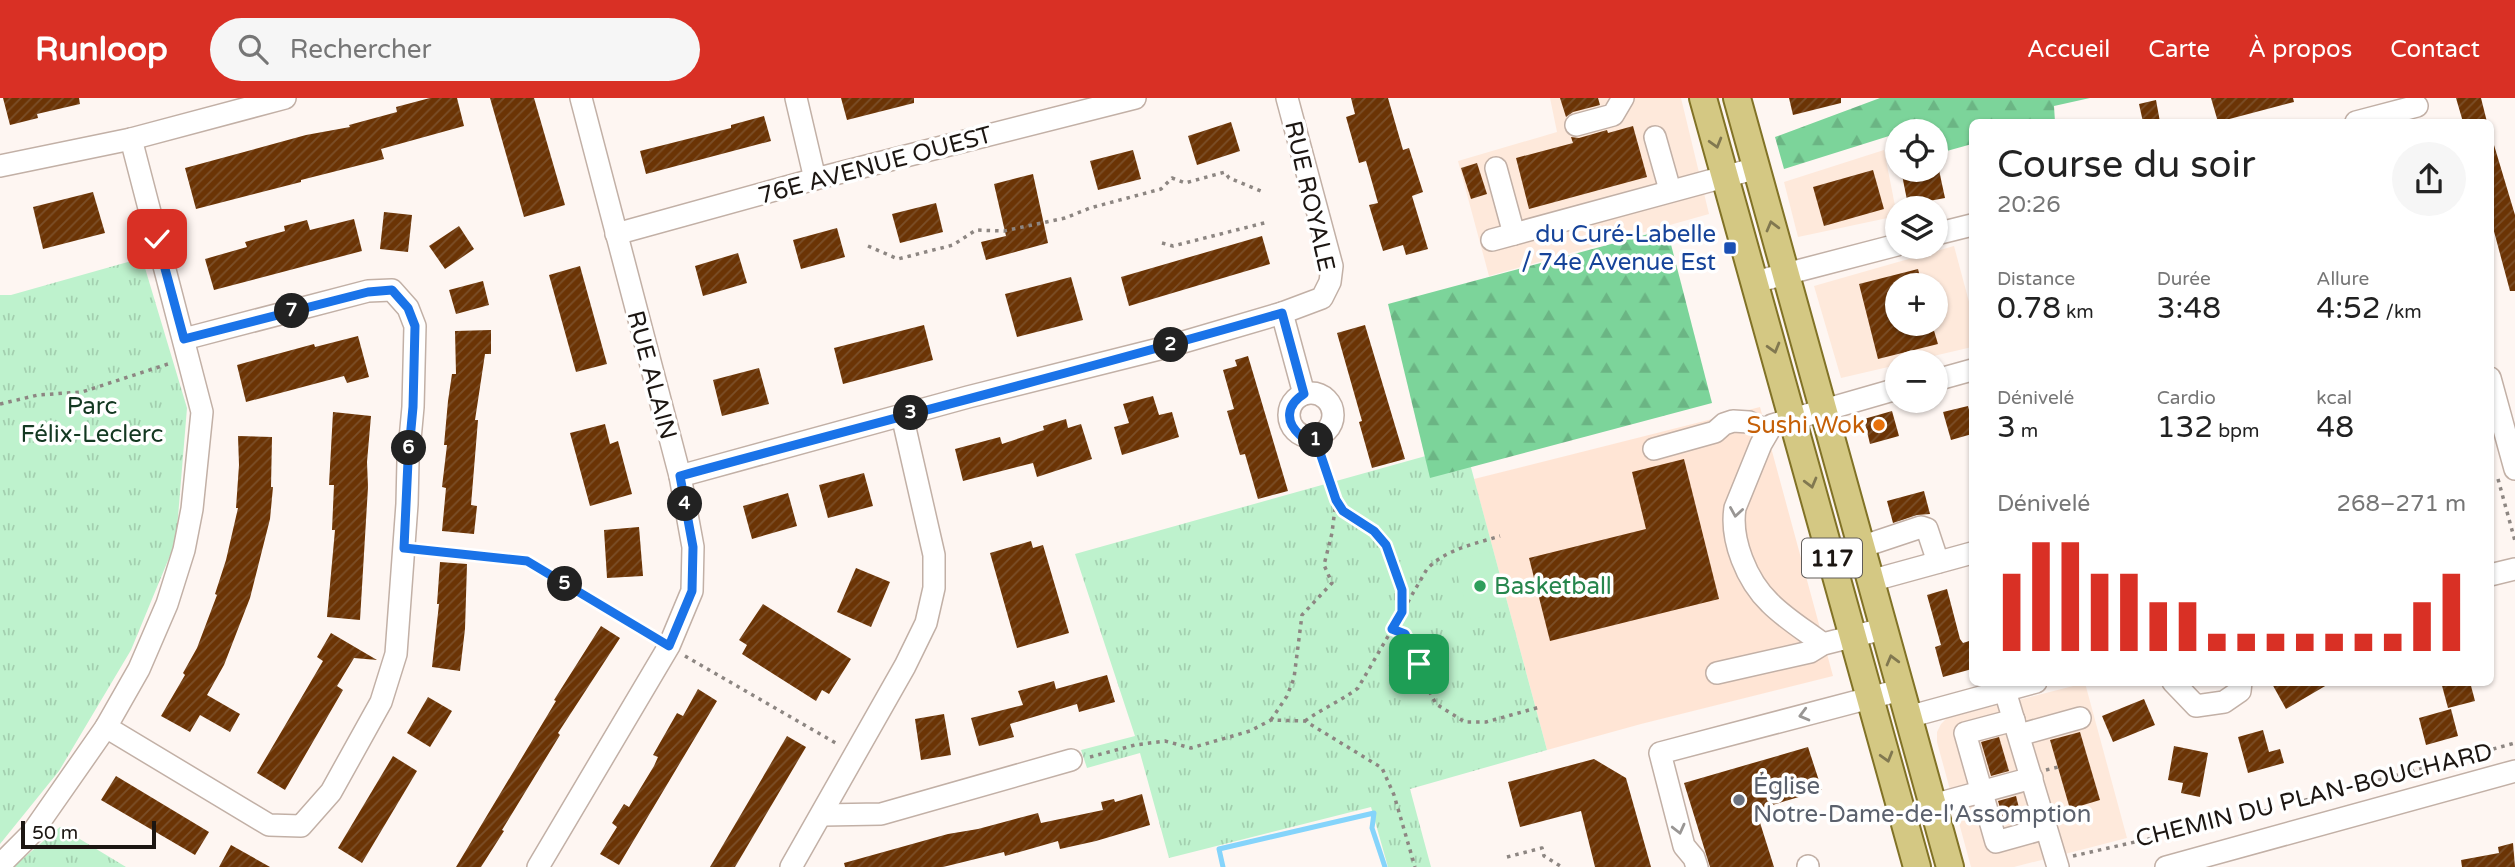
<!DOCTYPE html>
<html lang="fr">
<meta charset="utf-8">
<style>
:root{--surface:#fff;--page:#f6f6f6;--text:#222;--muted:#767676;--accent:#d93025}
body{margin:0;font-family:"Varela Round",sans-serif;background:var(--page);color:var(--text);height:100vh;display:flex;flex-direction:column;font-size:26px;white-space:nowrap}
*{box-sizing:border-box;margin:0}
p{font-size:23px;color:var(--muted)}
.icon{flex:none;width:38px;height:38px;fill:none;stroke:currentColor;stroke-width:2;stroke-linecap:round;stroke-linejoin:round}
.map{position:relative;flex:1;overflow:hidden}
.side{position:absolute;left:1969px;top:21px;width:525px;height:567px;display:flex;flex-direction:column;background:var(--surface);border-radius:10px;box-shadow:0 2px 5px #0004}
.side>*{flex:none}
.buttons{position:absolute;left:1885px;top:21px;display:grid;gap:14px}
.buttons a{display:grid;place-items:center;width:63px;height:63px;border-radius:50%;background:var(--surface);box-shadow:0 2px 5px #0004;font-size:35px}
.scale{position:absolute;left:21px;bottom:18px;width:135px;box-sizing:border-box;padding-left:7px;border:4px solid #1c1612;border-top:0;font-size:19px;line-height:24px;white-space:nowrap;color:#1c1612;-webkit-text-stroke:5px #fff;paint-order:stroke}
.pin{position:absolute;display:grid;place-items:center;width:60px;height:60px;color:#fff;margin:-30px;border-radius:14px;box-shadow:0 4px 10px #0006}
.km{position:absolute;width:35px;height:35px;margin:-18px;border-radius:50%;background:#222;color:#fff;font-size:19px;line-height:35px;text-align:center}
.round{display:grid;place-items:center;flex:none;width:74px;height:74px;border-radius:37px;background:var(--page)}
.head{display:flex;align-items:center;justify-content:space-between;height:119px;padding:0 28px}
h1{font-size:38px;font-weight:600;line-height:52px}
.figures{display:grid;grid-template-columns:repeat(3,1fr);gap:10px;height:119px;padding:7px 28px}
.figures div{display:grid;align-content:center}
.figures b{font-size:30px;font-weight:600}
.figures small{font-size:19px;font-weight:400}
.figures p{font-size:19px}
.chart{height:196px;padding:14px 28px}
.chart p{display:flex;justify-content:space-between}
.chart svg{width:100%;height:126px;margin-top:7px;stroke:var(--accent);stroke-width:6}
header{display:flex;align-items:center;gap:42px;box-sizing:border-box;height:98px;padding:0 35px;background:var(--accent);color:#fff}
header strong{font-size:33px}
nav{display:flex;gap:38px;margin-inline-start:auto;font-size:24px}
.search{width:490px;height:63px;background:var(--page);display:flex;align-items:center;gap:18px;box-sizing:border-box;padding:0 24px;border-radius:38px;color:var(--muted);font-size:26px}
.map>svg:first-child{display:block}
</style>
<header>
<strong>Runloop</strong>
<div class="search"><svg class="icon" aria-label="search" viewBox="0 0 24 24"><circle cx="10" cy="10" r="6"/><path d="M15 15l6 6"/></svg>Rechercher</div>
<nav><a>Accueil</a><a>Carte</a><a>À propos</a><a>Contact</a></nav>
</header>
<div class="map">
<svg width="2515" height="769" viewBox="0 0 2515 769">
<defs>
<pattern id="grass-tufts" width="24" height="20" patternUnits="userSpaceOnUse" patternTransform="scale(1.75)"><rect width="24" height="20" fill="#bef2cd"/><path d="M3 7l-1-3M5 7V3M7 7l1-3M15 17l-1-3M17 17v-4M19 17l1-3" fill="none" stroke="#a3cfaf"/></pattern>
<pattern id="forest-firs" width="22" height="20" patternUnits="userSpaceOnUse" patternTransform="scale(1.75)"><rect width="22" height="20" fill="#7cd49a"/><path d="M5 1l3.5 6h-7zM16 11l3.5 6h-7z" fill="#6bb584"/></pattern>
<pattern id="building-hatch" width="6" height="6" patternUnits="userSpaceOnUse" patternTransform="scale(1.75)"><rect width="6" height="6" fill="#6b3405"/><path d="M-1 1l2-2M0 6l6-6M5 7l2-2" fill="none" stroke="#7b4f29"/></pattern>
</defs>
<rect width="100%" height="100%" fill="#fef6f2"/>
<g fill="#fee9db" fill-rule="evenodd">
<path d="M1550,0H1681L1709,116L1489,178L1458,63L1557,34Z"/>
<path d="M1884,52L1897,118L1798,139L1784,84Z"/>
<path d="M1954,148L1972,215V249L1908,264H1897V267L1841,280L1814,188ZM1897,187H1936V226H1897Z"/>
<path d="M2085,585L2127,740L2014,769H1971L1937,644V634L1941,626L1947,620Z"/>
</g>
<path fill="#ffe5d5" d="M1760,309L1833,578L1641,626L1547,652L1474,381Z"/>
<g fill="url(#grass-tufts)">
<path d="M142,160L187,310L176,443L131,552L59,673L0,746V197H11Z"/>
<path d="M1465,347L1547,652L1410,691L1431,769H1388L1371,709L1169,760L1140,655L1087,670L1081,652L1135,638L1075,456Z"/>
<path d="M60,729L126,769H13Z"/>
</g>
<g fill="url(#forest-firs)">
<path d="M1880,0H2090L2054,8L2055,24H1972V46L1936,56V33H1897L1896,66L1889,38L1784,71L1775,39Z"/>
<path d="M1667,131L1712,305L1430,380L1388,206Z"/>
</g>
<path fill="#bef2cd" d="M1489,453L1507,512L1471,522L1453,463Z"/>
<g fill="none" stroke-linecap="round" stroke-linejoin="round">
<path stroke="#85d4fb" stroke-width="5" d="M1223,769L1219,751L1374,715L1372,730L1385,769"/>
</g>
<g fill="url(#building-hatch)">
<path d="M3,0H79L80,6L37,16L38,20L10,27Z"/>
<path d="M430,0H457L464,28L381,51L384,61L301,82V84L196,111L185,70L306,37L350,29L349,27L397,14L396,9Z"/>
<path d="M490,0H534L565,107L524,119Z"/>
<path d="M841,0H914V5L847,22Z"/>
<path d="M1351,0H1388L1403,52L1409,50L1423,94L1412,98L1428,151L1406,157L1403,147L1383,153L1369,107L1378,105L1366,63L1359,65L1346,19L1355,16Z"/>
<path d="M1560,0H1598L1600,7L1573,14L1566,19Z"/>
<path d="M1789,0H1841V5L1793,17Z"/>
<path d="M2211,0H2293L2294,4L2218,24Z"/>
<path d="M2456,0H2481L2487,24H2463Z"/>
<path d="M2156,2L2160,24H2143L2139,6Z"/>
<path d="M764,18L771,43L646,76L640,53L731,30V27Z"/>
<path d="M1231,24L1240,53L1197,67L1188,38Z"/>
<path d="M1633,28L1647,79L1529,111L1516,60L1573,45L1571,39L1579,40L1607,32L1608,35Z"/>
<path d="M2490,47H2494L2515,117V193H2510L2492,126H2490Z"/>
<path d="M1133,52L1141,81L1098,92L1090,63Z"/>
<path d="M1477,65L1487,96L1471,101L1461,70Z"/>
<path d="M1873,72L1884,111L1824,128L1813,89Z"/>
<path d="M1901,72H1939L1945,100L1908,107Z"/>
<path d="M1033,76L1048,145L986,162L981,144L1006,138L994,86Z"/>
<path d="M93,94L105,135L43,151L33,109Z"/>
<path d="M936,105L943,134L900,145L892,116Z"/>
<path d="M384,114L412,117L408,154L380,151Z"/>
<path d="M354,121L362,153L214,192L205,161L247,149L245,144L285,133L284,128L307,122L310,132Z"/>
<path d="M459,128L474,151L445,171L429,148Z"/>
<path d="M837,130L845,159L801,171L793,142Z"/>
<path d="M1262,138L1270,166L1129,208L1121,179Z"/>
<path d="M738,155L747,185L703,198L695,168Z"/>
<path d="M580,168L607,266L576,274L549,177Z"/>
<path d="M1918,171L1922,187H1897V226H1932L1938,246L1878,261L1859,186Z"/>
<path d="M1071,179L1083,222L1017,239L1005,196Z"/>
<path d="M483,183L489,207L456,216L449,192Z"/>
<path d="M924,227L933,262L843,286L834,250Z"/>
<path d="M1365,227L1405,361L1372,370L1359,324L1362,323L1337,235Z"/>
<path d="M491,232V256H485L475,322H478L471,407L477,408L474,436L442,433L446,390L442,389L447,347H444L448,303L452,276H456L455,233Z"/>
<path d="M358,238L369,279L347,285L344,278L246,304L237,267L314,246L315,249Z"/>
<path d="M1248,258L1288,393L1258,401L1245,356L1240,357L1227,313L1234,311L1223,272L1237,268L1235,262Z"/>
<path d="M759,270L769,306L722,318L713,282Z"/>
<path d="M1153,298L1159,317L1172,314L1179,339L1122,357L1114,329L1129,325L1123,306Z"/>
<path d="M1968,308L1972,323V336L1951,342L1943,314Z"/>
<path d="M1892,313L1899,338L1870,346L1864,321Z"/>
<path d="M333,314L371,318L367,364L368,389L360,522L327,519L335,432H332L334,387H329Z"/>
<path d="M1066,321L1068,330L1081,326L1092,361L1037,379L1033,365L963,383L955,351L1000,339L1002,346L1044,332L1043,328Z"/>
<path d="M605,326L610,346L618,343L632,396L590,408L570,335Z"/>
<path d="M238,338L272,339L271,389H273L270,421L250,500L224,567L207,597L240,616L230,634L200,617L190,634L161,618L185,577L183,575L197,550L217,497L215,496L226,462L238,410H236L239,367Z"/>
<path d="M1684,361L1719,501L1550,543L1529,460L1646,431L1632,374Z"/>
<path d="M864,375L873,408L828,420L819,387Z"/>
<path d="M1924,393L1930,416L1917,417L1893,425L1887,403Z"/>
<path d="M788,395L797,428L752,441L743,408Z"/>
<path d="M639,429L643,478L607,480L604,432Z"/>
<path d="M1031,443L1033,450L1043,447L1069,535L1017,550L990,455Z"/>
<path d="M440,464L467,466L465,531L460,573L432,569L439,506H437Z"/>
<path d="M856,470L890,484L871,529L837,514Z"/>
<path d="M1947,491L1960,541L1963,545L1972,542V571L1943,579L1935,549L1941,547L1927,497Z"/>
<path d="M763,506L851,561L829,596L822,592L816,603L742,556L747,547L739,542Z"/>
<path d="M601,528L620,540L558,635L560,637L502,732L504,733L481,769H456L556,603L554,602Z"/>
<path d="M331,535L377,562L354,560L337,588L343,592L285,692L257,675L323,563L317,559Z"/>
<path d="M1107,577L1115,604L1079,614L1077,606L1010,626L1014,639L979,648L971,620L1023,607L1018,593L1054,583L1056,591Z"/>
<path d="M2271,584H2332L2286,611Z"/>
<path d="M2441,584H2470L2475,603L2448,610Z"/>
<path d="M698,591L717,603L619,767L600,756L617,729L612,725L624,706L629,709L654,668L658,659L653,657L677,615L683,618Z"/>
<path d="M428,599L452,613L430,649L407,635Z"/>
<path d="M2144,601L2155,627L2113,644L2102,618Z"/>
<path d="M2451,611L2458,638L2426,647L2419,620Z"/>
<path d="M944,616L951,657L921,662L915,621Z"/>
<path d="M2263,632L2269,654L2280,651L2284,665L2248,675L2238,639Z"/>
<path d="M2080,634L2100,702L2070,711L2050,642Z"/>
<path d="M787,638L806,649L735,769H710Z"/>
<path d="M1999,639L2009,673L1991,678L1981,644Z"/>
<path d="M2174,648L2208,655L2200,699L2181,695L2183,685L2168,682Z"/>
<path d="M1808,649L1822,692L1756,712L1774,769H1710L1684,685Z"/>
<path d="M393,658L417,673L362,765L338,750Z"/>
<path d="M1594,661L1626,680L1651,769H1595L1581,713L1520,729L1508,684Z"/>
<path d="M116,678L209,734L195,757L101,702Z"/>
<path d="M1142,696L1150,727L1096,743L1060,751L1058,743L1005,758L1004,754L943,769H845L844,765L948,736L978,731L1038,715L1041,725L1103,712L1101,704L1114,701L1115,704Z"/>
<path d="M2016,698L2021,718L2004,723L1998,703Z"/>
<path d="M2513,745L2515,769H2462L2461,762L2499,755L2498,749Z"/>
<path d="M231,747L270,769H219Z"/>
</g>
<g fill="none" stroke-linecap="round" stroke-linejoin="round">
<g stroke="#c2b0a6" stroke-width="24">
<g id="minor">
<path d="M796,0L815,81"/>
<path d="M2356,24L2417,8"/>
<path d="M1576,27L1613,17L1623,0"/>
<path d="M1655,39L1670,92"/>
<path d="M0,68L131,41L285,0"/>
<path d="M1496,70L1514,136"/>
<path d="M616,136L815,81L1135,0"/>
<path d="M1936,136L1972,127"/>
<path d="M1492,142L1757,70"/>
<path d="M1755,184L1897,147"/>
<path d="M1282,215L1304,296"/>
<path d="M2490,280L2515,371"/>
<path d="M1936,282L1972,272"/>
<circle cx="1311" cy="317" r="22"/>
<path d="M1654,351L1715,334L1724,326L1733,323L1749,324L1768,333"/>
<path d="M680,378L968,299L1163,250L1282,215L1322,200L1330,184L1332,168L1287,0"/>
<path d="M1861,449L1921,429L1927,431L1938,464"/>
<path d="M2490,477L2515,471"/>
<path d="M1870,483L1972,455"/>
<path d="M1823,546C1806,533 1786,521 1770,505C1747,483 1730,442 1735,410L1761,346L1772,327L1897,291"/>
<path d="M1717,575L1810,554L1823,546L1883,531"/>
<path d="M2173,584L2196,608L2224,604L2240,593L2241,584"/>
<path d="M2005,593L2058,769"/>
<path d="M1908,619L2036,584"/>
<path d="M2014,622L1965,635L1996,744L2046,730"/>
<path d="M106,629L269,727L301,728L331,694L381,604L396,556L407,406L408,363L413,309L415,228L408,210L392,192L368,193L184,241"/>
<path d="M2019,637L2080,620"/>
<path d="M1933,707L2032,680"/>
<path d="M823,717L881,716L1071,662"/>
<path d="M0,767L32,735L106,629L139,571L167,506L184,452L192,411L202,314L131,41"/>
<path d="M1808,768V769"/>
<path d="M538,769L669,548L692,493L693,449L680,378L581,0"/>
<path d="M791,769L905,568L926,525L934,490V457L902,317"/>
<path d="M1697,769L1694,760L1684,748L1660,655L1900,592"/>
<path d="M2166,769L2515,673"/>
</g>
</g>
<g stroke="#817226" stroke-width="30">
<g id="major">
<path d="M1703,0L1917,769"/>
<path d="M1737,0L1950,769"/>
</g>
</g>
<g stroke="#8d8682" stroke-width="3.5" stroke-dasharray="3.5 5" stroke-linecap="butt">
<path d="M1162,145L1173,148L1268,124"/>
<path d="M868,148L898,161L953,147L976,132L1004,133L1065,120L1090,110L1161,91L1172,80L1185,85L1225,74L1229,80L1261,93"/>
<path d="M0,306L38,297L82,294L171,265"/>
<path d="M1316,339C1323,362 1328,391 1341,411C1348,421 1362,425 1372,432C1392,445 1403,488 1402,511"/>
<path d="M2498,381L2515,443"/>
<path d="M422,452L527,463L655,540"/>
<path d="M1392,531L1405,536L1413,550L1425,585L1436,606L1465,624H1486L1540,609"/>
<path d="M685,558L839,647"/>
<path d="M1271,622L1287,598L1294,580L1302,517L1332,485L1324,467L1332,435L1336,402"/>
<path d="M1305,623C1323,610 1341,603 1358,590L1427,471C1446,451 1475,446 1500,438"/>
<path d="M1090,659L1135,647L1165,643L1191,650L1250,633L1271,622L1305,623L1382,670L1394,697L1415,769"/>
<path d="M2046,672L2058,669"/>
<path d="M2073,758L2232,722L2515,645"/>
<path d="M1507,759L1542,750L1544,758L1562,769"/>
</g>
<use href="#minor" stroke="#fff" stroke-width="21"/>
<use href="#major" stroke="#d4c883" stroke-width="26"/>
</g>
<defs><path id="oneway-chevron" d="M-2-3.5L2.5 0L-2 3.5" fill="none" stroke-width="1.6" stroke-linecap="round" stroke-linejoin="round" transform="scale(1.75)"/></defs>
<g stroke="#817850">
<use href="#oneway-chevron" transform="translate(1716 45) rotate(74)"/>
<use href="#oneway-chevron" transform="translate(1772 128) rotate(-105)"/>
<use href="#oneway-chevron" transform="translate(1774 250) rotate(74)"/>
<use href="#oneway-chevron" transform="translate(1811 385) rotate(75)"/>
<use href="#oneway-chevron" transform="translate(1892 562) rotate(-105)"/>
<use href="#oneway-chevron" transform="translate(1887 659) rotate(74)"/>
</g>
<g stroke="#999694">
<use href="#oneway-chevron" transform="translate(1736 414) rotate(99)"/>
<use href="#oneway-chevron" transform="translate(1804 617) rotate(165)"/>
<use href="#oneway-chevron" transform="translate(1679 731) rotate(76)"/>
</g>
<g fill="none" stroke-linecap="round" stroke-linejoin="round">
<g stroke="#fff" stroke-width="14">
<path id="route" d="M157,141L184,241L368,194L392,192L408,210L415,228L413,309L408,363L404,450L527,463L669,548L692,493L693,449L680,378C880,323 1082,273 1282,215L1304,296C1286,307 1285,324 1300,337L1315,340L1336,402L1343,413L1374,433L1386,447L1402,492V514L1392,531L1405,536L1419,566"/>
</g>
<use href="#route" stroke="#1a73e8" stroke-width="9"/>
</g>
<rect fill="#1a4fb4" stroke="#fff" stroke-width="2.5" x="1723" y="143" width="14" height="14" rx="3.5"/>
<circle fill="#e8710a" stroke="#fff" stroke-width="2.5" cx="1879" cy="327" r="7"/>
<circle fill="#2e9e5b" stroke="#fff" stroke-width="2.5" cx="1480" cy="488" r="7"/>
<circle fill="#6b7280" stroke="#fff" stroke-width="2.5" cx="1739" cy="702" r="7"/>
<g text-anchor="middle" stroke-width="7" stroke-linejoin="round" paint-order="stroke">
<rect fill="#fff" stroke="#605c59" stroke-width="2" x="1802" y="440.5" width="60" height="39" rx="5"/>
<g font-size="23" font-weight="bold" fill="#1c1612">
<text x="1832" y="468">117</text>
</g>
<g font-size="24" fill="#1c1612" stroke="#fff">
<text transform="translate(875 67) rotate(-15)" y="8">76E AVENUE OUEST</text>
<text transform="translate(1310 98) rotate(77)" y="8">RUE ROYALE</text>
<text transform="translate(652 277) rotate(75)" y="8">RUE ALAIN</text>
<text transform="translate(2314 697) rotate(-14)" y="8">CHEMIN DU PLAN-BOUCHARD</text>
</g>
<g font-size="24" fill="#164399" stroke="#fff" text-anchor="end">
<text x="1716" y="144">du Curé-Labelle<tspan x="1716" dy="28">/ 74e Avenue Est</tspan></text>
</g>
<g font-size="24" fill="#133821" stroke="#fff">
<text x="92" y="316">Parc<tspan x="92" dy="28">Félix-Leclerc</tspan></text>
</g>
<g font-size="24" fill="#c56008" stroke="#fff" text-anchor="end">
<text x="1865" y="335">Sushi Wok</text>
</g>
<g font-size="24" fill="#27864d" stroke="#fff" text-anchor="start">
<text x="1494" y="496">Basketball</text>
</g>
<g font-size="24" fill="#5b616d" stroke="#fff" text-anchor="start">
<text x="1753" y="696">Église<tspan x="1753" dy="28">Notre-Dame-de-l'Assomption</tspan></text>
</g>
</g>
</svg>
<div class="buttons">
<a><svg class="icon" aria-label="locate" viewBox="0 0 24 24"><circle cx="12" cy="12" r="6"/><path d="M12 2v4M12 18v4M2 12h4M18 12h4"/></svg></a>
<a><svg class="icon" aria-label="layers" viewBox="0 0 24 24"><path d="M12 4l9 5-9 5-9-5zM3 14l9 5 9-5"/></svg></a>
<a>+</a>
<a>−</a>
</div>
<div class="scale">50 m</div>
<div class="pin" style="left:1419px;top:566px;background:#1e9e55"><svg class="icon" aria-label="arrive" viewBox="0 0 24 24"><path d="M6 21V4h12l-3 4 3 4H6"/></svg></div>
<div class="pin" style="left:157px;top:141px;background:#d93025"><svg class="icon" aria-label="check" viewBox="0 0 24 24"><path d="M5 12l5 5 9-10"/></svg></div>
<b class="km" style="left:1316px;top:342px">1</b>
<b class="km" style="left:1171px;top:247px">2</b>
<b class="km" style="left:911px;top:315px">3</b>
<b class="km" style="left:685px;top:406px">4</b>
<b class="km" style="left:565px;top:486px">5</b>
<b class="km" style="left:409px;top:350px">6</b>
<b class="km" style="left:292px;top:213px">7</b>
<section class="side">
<div class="head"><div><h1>Course du soir</h1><p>20:26</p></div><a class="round"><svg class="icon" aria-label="share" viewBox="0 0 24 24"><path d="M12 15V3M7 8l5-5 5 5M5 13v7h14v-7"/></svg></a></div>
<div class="figures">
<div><p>Distance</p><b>0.78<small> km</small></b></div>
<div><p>Durée</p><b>3:48</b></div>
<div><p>Allure</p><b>4:52<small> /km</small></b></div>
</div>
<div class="figures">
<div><p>Dénivelé</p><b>3<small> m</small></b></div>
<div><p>Cardio</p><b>132<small> bpm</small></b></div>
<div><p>kcal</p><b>48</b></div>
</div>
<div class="chart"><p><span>Dénivelé</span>268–271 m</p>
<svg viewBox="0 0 160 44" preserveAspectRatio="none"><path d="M5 44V17M15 44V6M25 44V6M35 44V17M45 44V17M55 44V27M65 44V27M75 44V38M85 44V38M95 44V38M105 44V38M115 44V38M125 44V38M135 44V38M145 44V27M155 44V17"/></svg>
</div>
</section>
</div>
